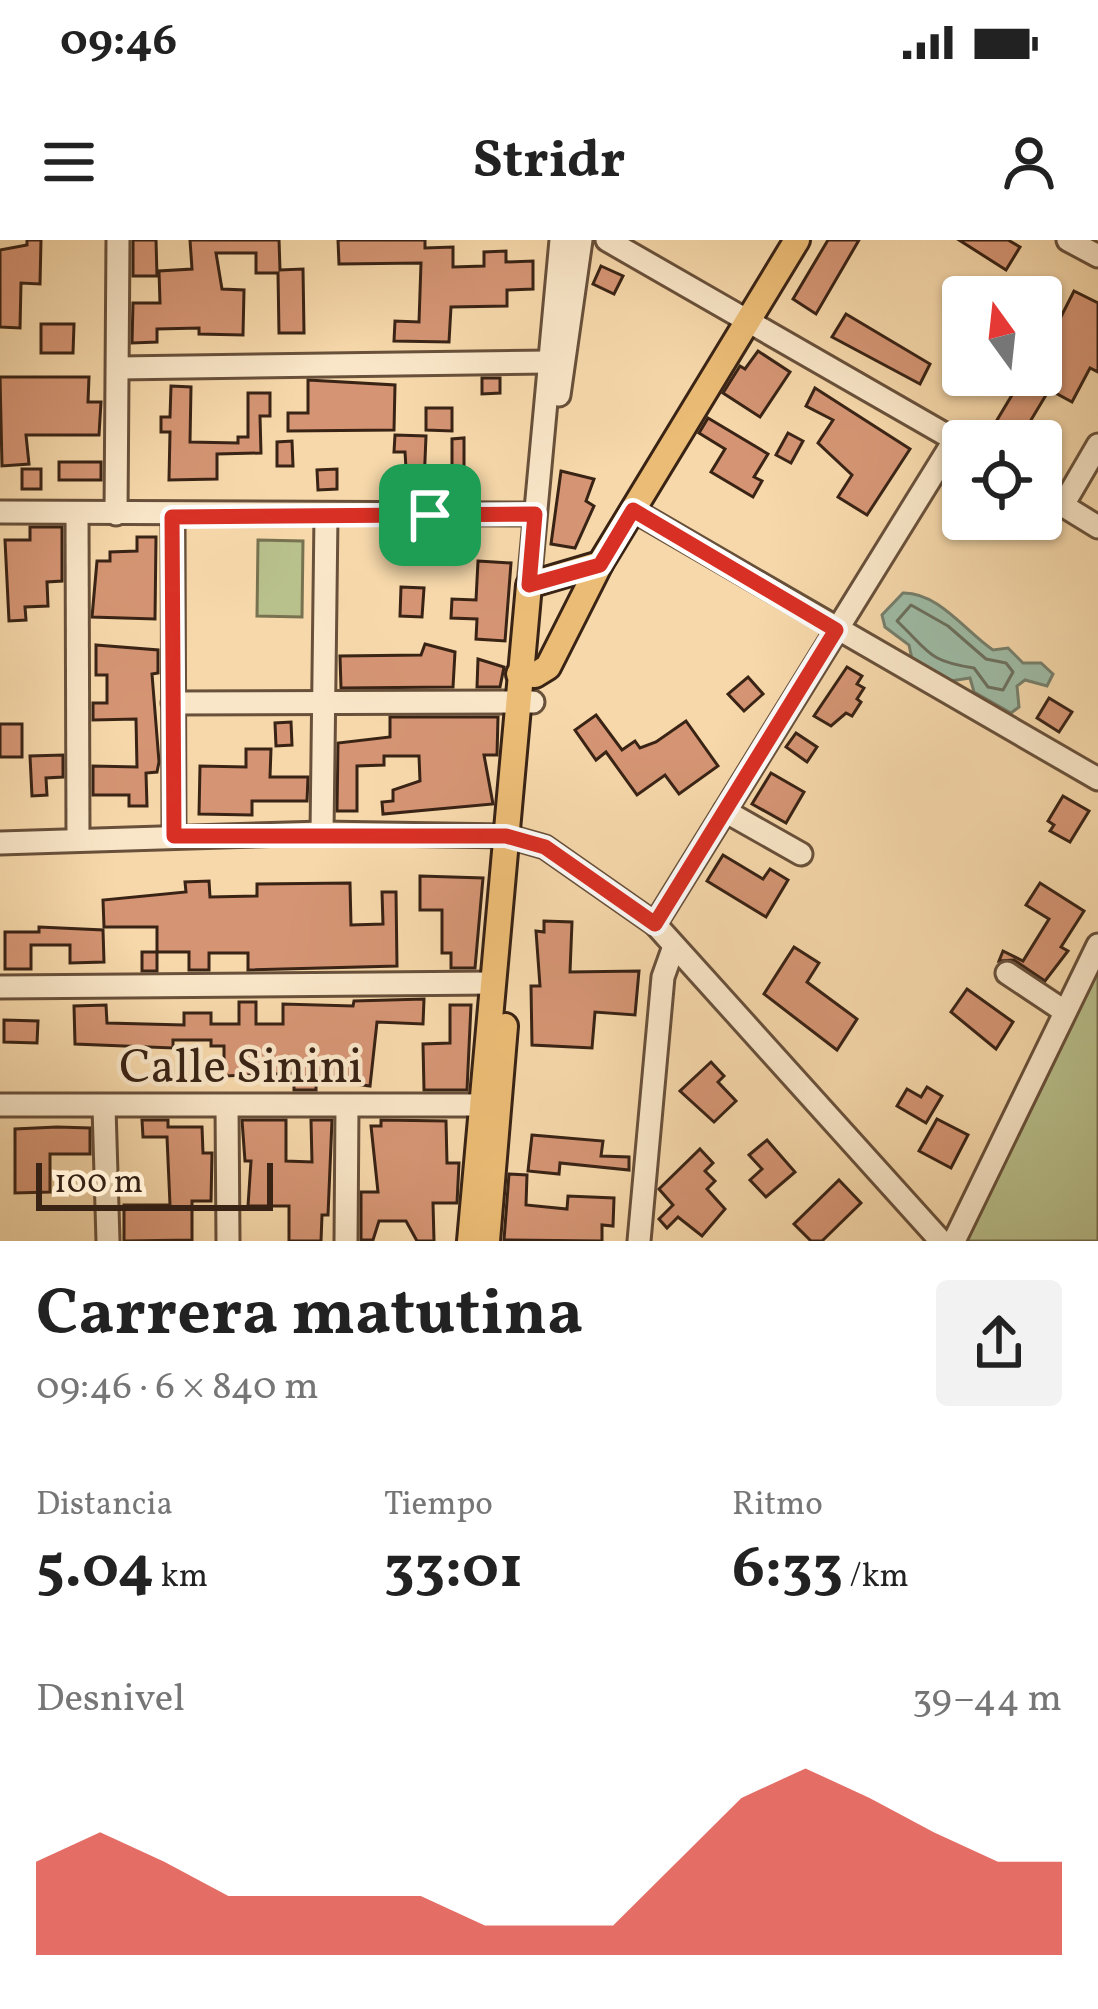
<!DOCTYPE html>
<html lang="es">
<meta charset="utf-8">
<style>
:root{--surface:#fff;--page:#f2f2f2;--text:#222;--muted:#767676;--accent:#d93025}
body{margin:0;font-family:Vollkorn,serif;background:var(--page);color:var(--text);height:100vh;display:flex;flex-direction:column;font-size:45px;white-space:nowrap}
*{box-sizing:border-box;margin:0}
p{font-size:39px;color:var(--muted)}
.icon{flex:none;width:66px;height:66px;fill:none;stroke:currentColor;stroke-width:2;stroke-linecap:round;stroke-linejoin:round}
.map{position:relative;height:1001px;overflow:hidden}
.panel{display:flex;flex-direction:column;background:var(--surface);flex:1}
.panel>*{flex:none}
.needle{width:78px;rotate:345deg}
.buttons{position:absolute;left:942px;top:36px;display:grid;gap:24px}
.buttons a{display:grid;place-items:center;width:120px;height:120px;border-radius:12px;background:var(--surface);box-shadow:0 3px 9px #0004;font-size:60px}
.scale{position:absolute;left:36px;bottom:30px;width:237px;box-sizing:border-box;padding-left:12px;border:6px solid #392315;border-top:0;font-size:33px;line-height:42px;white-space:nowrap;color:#392315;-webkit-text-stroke:9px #f9e6c8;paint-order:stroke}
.pin{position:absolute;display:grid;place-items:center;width:102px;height:102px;color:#fff;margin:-51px;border-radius:24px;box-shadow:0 6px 18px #0006}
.round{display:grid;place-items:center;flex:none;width:126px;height:126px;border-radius:12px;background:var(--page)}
.summary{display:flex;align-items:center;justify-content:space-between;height:204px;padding:0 36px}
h1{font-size:66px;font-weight:700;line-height:90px}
.figures{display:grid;grid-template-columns:repeat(3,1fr);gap:18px;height:204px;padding:12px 36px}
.figures div{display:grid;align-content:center}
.figures b{font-size:60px;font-weight:700}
.figures small{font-size:33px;font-weight:400}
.figures p{font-size:33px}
.chart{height:336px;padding:24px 36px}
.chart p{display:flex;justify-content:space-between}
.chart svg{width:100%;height:216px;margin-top:12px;fill:var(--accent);opacity:.7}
.status{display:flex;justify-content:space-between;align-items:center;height:84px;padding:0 60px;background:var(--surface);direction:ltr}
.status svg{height:33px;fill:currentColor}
header{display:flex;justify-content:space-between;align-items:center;height:156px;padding:0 36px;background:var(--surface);font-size:54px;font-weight:700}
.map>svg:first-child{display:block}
</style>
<div class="status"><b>09:46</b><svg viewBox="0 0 49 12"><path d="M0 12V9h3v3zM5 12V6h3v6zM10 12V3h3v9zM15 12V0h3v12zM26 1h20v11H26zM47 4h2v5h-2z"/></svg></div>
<header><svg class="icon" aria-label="menu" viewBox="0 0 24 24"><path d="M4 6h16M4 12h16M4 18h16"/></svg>Stridr<svg class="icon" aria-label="person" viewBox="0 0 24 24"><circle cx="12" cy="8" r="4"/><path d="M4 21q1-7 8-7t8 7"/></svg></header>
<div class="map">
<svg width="1098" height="1001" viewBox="0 0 1098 1001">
<rect width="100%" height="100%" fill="#f6d8aa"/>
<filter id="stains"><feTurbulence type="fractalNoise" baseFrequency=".00167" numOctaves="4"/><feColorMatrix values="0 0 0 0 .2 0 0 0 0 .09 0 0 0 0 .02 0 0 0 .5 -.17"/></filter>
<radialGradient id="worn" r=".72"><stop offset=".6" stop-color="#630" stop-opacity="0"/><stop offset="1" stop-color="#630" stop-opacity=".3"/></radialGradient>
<g fill="#b8c08c" stroke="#787250" stroke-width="3">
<path d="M258,300L303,301L302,377L257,376Z"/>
<path d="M1098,730V1001H964L1085,751Z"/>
</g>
<path fill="#9dbba5" stroke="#757e6b" stroke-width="3" d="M903,353C938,352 966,392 993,410L1008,408L1023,423H1041L1053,434L1047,446L1025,440L1017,446L1019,467L1011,473L974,452L970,438L951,441L912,419L909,405L885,387L882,375Z"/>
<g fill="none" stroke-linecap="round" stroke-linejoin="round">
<path stroke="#6b6f5d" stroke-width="3" d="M911,365L948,386L986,419L1006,423L1013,432L1003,450L988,447L974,428C927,421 930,412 897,381Z"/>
</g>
<g fill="#d59574" stroke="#392315" stroke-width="3">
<path d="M27,0H41L40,44L21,43L20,88L0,87V10L27,5Z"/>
<path d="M133,0H156L157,36H133Z"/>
<path d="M190,0H279L280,30L303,29L304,93H279L278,33H256V13H216L222,49L244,50L243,95L199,94V88L157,89V102L132,103L133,63H160L159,31L192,29Z"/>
<path d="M338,0H425V8L453,7V27L484,26V12L506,11V22L533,21V49L507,50V66L451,67L449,102L394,101L395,81L419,82L421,23L339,24Z"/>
<path d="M828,0H859L816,74L793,59Z"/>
<path d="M959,0H1008L1020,7L1006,30Z"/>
<path d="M601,26L623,36L614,54L593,44Z"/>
<path d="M1074,51L1098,63V132L1090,128L1072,162L1041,145V116Z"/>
<path d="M846,74L930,124L920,144L832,97Z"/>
<path d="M41,84H74L73,113H41Z"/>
<path d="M758,111L790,132L760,177L723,153L740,126L745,129Z"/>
<path d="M1024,135L1049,150L1022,195L997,180Z"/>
<path d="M0,137H89L88,162H101L99,195H26L29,224L2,226Z"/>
<path d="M482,138H500V153L482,154Z"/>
<path d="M308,140L395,145L394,190L288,191V173H308Z"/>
<path d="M171,146L191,147L190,202L238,203V197H248V153H270V176H260L261,213L217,214V239L169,240L170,192H161V177H170Z"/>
<path d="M815,148L910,209L867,275L838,257L852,235L818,203L833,180L806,166Z"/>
<path d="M426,168H452V191L426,190Z"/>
<path d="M708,178L768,214L754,237L762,241L753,257L711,232L725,209L699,193Z"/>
<path d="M788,193L803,201L791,223L776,215Z"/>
<path d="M395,195L426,196L424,244H407L405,212H394Z"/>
<path d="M464,198V227H452V199Z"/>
<path d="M292,201L293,226H277V202Z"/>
<rect x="59" y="222" width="42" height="18"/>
<rect x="22" y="229" width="19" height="20"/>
<path d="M337,229V249L318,250L317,230Z"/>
<path d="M561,231L594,239L586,261L594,266L575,308L551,304Z"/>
<path d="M30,287H62V341L47,342L48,366L25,367L26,380L9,381L5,300H30Z"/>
<path d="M137,297H156L155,379L92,377L97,321H110V312L137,311Z"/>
<path d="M478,321L511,323L505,401L476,399L477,379L451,378L452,359L476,360Z"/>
<path d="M401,347L424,348L422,377L400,376Z"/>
<path d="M425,404L455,412L453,447L341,448L340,416L421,415Z"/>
<path d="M96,405L158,410V433L152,434L159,522L157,532L146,533L147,566H129V555H93V526L137,527L136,479L93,480V463H107V435H96Z"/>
<path d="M478,419L504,427L500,447H477Z"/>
<path d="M847,427L862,436L857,444L864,448L857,459L861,462L852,476L846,473L831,486L814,476Z"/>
<path d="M748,437L763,454L744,471L728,454Z"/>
<path d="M1049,458L1072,472L1059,492L1037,478Z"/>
<path d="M596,475L622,510L635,501L640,508L656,502L686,481L718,526L679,554L665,535L637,555L606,512L596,520L575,490Z"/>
<path d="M390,477H498L497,515H484L493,564L383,574L382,562L393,561V550L420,541L419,516H384V525L357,526V571H337L338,503L390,497Z"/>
<path d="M291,482L292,505L276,506L275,483Z"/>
<rect x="0" y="484" width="22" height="33"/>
<path d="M796,493L817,507L807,522L786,507Z"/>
<path d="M246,509H271L270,537H308L307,561H252V575L199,574L200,526L246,527Z"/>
<path d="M63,515V537L46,538L47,555L32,556L30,516Z"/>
<path d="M771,533L804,552L786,583L752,564Z"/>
<path d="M1063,556L1089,571L1070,602L1050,591L1054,585L1048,581Z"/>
<path d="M723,615L763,639L770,629L788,640L766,677L707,641Z"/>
<path d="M420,636L483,638L475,728H451V713H442V670H420Z"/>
<path d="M209,641L210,657L257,656V644L350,643L351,685L383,684L382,652H396L397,726L248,730V713H209V730H189V712H157V687H104L103,660L186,652L185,642Z"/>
<path d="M1040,643L1084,671L1061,707L1068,711L1045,741L1014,720L999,721L1003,711L1023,721L1049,679L1026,665Z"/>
<path d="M544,681L572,682L570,732L639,731L635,775L595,772L592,808L532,805L531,746H540L536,691L544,692Z"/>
<path d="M39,687L103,690L104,722L70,723V705H31V729H5V692H39Z"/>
<path d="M794,707L819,723L807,742L857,779L837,810L764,754Z"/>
<rect x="142" y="712" width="15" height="19"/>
<path d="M967,749L1013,782L996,809L951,772Z"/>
<path d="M424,759L423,784L377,782L370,846L316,839V850H294V833L224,836V806H211V800H173V808L75,804L74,766L106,765L107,783L184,785V773H211V784H239V762H256V784H283V764L353,766L354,761Z"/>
<path d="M450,765H471L467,850H424L423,804L450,803Z"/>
<path d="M4,780L38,781L37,803L4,802Z"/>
<path d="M711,822L724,836L718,842L736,861L714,882L680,851Z"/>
<path d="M927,847L942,856L926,883L897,866L907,849L921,857Z"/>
<path d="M937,879L968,895L951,928L919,911Z"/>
<path d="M142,880H168V887H202L203,913H212L211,961H192V1000L124,1001V965H170L167,897H143Z"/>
<path d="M242,880H286V921L312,922L311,880H332L328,975H322L321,1001H289V966H248L251,921H245Z"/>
<path d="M381,880L446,881L447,923H459L457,963H433L434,1001H417L406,981H379L373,1000H361V952H378L371,886H381Z"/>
<path d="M57,887L90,888V914H50V952L15,953V889Z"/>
<path d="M532,895L603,901L601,916L629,917V930L560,923L559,934L528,931Z"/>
<path d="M767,900L795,932L766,957L750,940L762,929L749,915Z"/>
<path d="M700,909L713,923L705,931L715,941L707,949L725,969L702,996L678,977L667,988L659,979L673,965L659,949Z"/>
<path d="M509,934L527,935L526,965L567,969L568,956L614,958L613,986L602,985V1001L504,1000Z"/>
<path d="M839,940L861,963L822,1001H811L794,984Z"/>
</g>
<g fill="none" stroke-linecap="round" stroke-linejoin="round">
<g stroke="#68503a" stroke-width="27">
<g id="minor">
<path d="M607,0L962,204"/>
<path d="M1068,0L1098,16"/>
<path d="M119,128L548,122"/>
<path d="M559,155L581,0"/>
<path d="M1041,252L1098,287"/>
<path d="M1063,265L1098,205"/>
<path d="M633,270L1098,539"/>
<path d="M0,272L535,274"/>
<path d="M77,274L78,597"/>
<path d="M116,274L118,0"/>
<path d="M173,277L174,595"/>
<path d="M529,345L561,0"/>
<path d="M173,463L533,462"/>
<path d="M725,571L801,614"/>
<path d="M322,593L326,276"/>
<path d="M0,603L322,593L506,596L545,607L655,684L941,1001"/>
<path d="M655,684L955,199"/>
<path d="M1007,733L1064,771"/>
<path d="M0,747L492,743"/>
<path d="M0,865H481"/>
<path d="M104,867L108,1001"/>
<path d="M227,867L228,1001"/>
<path d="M346,1001L347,867"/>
<path d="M639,1001L663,737L673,709"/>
<path d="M954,1001L1098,705"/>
</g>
</g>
<g stroke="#392315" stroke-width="30">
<g id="major">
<path d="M519,434L535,435L548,427L600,324L797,0"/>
<path d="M470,1001L529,345L600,324"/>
<path d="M487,1001L505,786"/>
</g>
</g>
<use href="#minor" stroke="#f9e6c8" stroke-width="21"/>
<use href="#major" stroke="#ebbc75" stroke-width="24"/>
</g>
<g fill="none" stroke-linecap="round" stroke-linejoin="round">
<g stroke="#fff" stroke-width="24">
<path id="route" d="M633,270L836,390L655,684L545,607L506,596H174L172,277L535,274L529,345L600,325Z"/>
</g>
<use href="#route" stroke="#d93025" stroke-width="15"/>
</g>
<g text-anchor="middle" stroke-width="9" stroke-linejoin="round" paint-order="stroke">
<g font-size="48" fill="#392315" stroke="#f9e6c8">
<text x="241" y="842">Calle Sinini</text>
</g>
</g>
<rect width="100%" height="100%" filter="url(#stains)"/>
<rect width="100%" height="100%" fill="url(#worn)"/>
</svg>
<div class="buttons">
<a><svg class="needle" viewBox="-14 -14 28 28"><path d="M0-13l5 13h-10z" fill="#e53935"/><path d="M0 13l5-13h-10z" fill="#767676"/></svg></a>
<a><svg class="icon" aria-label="locate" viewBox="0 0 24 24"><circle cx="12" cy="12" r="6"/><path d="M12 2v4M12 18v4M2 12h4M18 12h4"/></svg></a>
</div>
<div class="scale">100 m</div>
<div class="pin" style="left:430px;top:275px;background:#1e9e55"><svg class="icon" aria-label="arrive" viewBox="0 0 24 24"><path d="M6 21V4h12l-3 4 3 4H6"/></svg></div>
</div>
<section class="panel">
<div class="summary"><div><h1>Carrera matutina</h1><p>09:46 · 6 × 840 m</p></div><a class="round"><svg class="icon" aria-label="share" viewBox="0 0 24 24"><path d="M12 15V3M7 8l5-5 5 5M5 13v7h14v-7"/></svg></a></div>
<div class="figures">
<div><p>Distancia</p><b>5.04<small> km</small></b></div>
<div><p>Tiempo</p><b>33:01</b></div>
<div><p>Ritmo</p><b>6:33<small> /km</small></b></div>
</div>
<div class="chart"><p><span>Desnivel</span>39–44 m</p>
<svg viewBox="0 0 160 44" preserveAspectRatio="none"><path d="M0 44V25L10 19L20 25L30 32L40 32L50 32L60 32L70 38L80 38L90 38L100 25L110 12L120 6L130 12L140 19L150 25L160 25V44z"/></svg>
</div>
</section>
